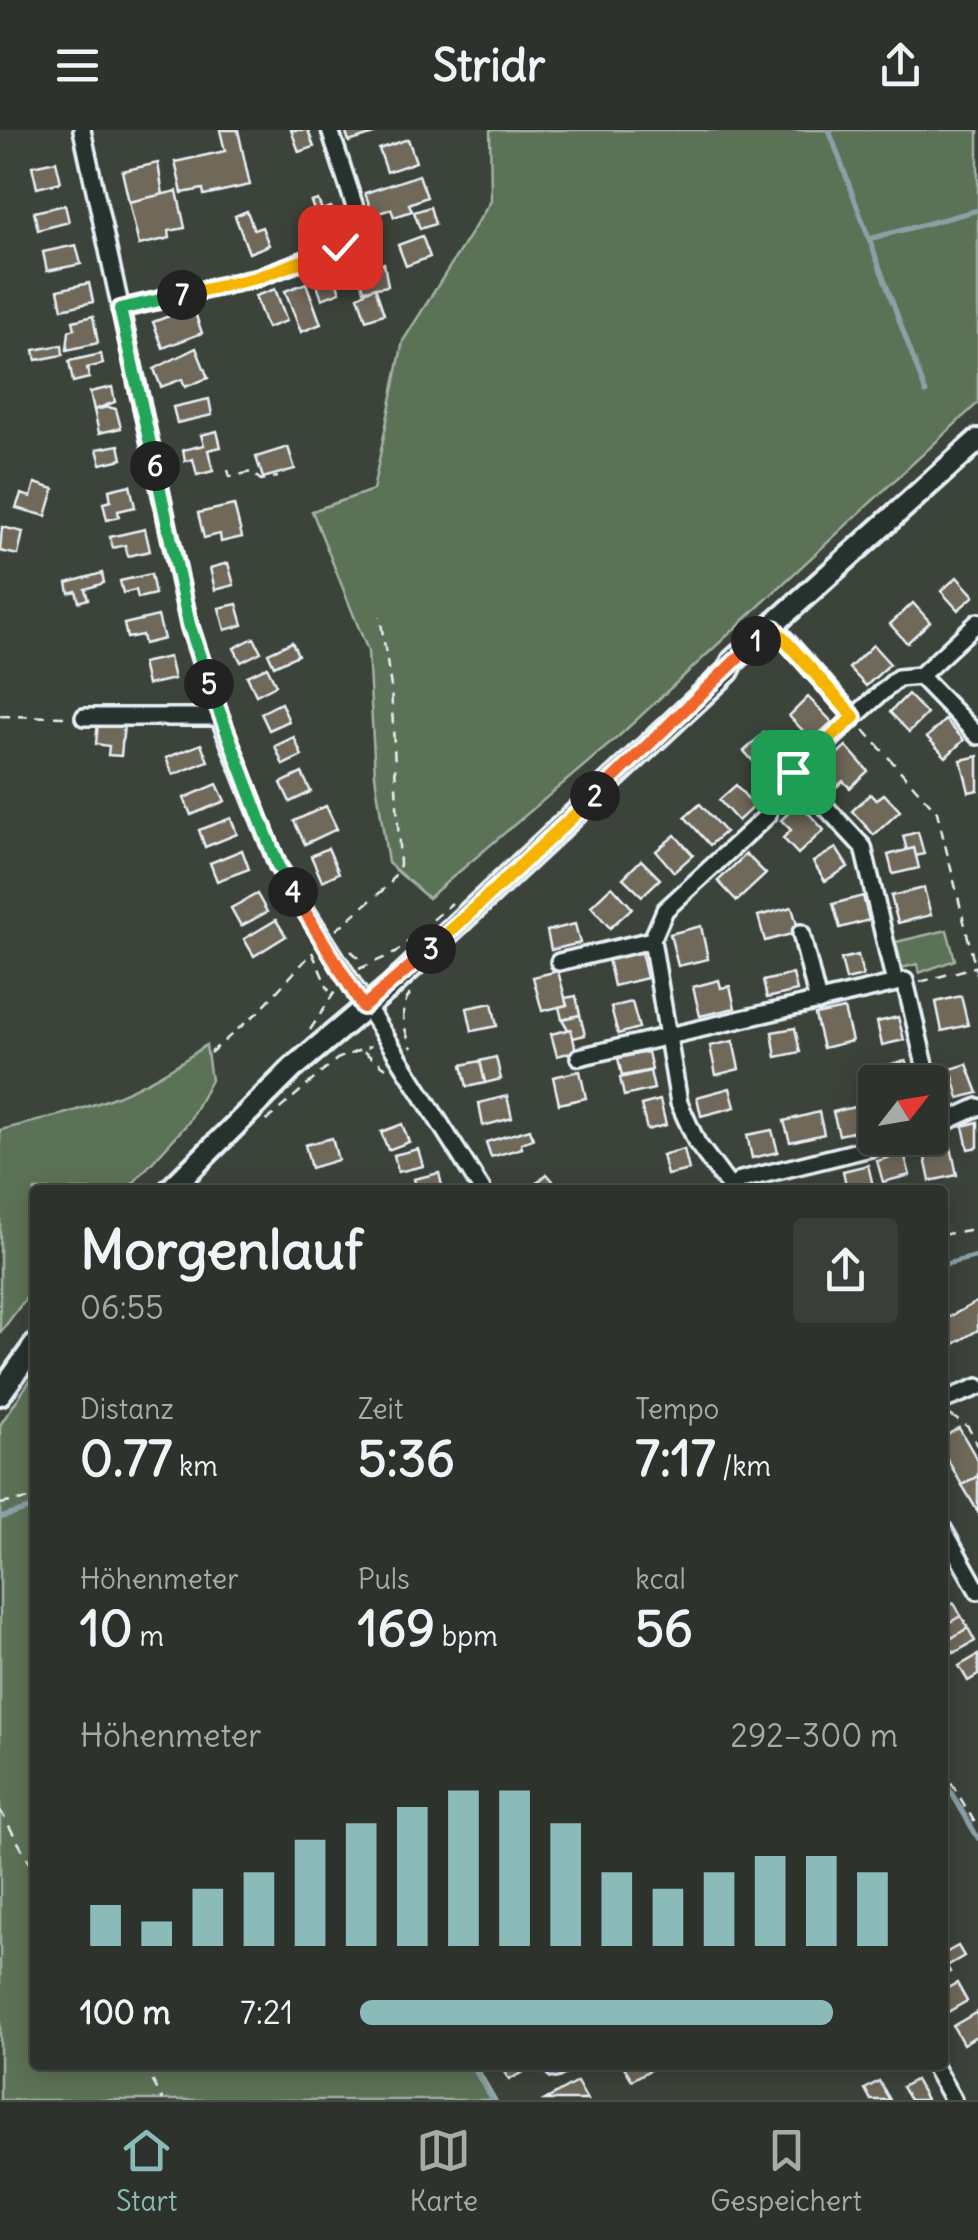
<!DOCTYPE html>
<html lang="de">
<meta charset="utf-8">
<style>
:root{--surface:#2d322c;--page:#393e38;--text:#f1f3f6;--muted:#a7aaa9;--line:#484d48;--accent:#8bbbb9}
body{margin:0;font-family:Delius,sans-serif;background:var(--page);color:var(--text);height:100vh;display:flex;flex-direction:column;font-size:38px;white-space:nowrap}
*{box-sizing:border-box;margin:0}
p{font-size:32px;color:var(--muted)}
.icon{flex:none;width:55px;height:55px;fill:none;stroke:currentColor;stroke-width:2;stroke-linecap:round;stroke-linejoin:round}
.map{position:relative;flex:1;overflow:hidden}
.panel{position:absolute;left:30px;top:1055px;width:918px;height:885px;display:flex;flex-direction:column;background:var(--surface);border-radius:10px;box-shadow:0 5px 25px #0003,0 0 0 2px var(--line)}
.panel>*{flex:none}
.needle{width:65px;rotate:59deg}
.fabs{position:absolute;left:858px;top:935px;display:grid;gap:20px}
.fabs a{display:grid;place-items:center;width:90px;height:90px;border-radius:10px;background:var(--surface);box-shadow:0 5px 25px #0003,0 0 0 2px var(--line);font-size:50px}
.pin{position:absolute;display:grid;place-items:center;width:85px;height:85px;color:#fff;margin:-42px;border-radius:20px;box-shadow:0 5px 15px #0006}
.km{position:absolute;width:50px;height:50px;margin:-25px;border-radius:50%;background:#222;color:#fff;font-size:28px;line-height:50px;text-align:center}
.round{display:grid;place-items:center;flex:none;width:105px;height:105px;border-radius:10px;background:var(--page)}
.overview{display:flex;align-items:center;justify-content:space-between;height:170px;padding:0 50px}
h1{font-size:55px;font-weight:700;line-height:75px}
.metrics{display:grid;grid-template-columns:repeat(3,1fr);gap:15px;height:170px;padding:10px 50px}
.metrics div{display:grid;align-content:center}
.metrics b{font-size:50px;font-weight:700}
.metrics small{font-size:28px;font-weight:400}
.metrics p{font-size:28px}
.chart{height:280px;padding:20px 50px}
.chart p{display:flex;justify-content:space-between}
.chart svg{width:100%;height:180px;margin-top:10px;stroke:var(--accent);stroke-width:6}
ul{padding:0 50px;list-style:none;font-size:32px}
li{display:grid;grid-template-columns:160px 120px 1fr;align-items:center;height:75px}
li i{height:25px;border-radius:12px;background:var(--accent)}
header{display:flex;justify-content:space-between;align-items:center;height:130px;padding:0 50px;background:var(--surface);font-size:45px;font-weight:700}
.tab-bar{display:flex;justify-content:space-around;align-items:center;height:140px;border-top:2px solid var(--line);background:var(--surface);font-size:28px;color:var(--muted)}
.tab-bar a{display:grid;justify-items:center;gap:5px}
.tab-bar .active{color:var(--accent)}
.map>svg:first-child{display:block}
</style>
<header><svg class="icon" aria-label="menu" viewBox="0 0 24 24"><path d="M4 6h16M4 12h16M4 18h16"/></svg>Stridr<svg class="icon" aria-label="share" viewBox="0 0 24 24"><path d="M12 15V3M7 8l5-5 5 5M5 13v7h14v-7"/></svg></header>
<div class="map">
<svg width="978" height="1970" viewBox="0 0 978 1970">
<rect width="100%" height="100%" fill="#3c433a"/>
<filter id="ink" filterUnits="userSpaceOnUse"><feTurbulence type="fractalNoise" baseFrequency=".01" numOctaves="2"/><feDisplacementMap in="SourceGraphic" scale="20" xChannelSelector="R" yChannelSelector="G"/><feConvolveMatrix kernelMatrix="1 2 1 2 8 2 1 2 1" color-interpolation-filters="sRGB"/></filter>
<g filter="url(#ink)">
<g fill="#5c7256" stroke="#a2b2a7" stroke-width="2.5">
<path d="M490,0H978V273L619,606L428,768L388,733L375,645L368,521L312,381L373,360L403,211L491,71Z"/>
<path d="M947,800L955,830L919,843L917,834L902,838L896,812Z"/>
<path d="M206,915L211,950L188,993L127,1060H35V1156L0,1203V1000C84,980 135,967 206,915Z"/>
<path d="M35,1243V1935H476L496,1970H0V1295Z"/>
</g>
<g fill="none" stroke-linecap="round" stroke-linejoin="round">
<g stroke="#8aa1a8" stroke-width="5">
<path d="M829,0L926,263"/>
<path d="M869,109L978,80"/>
<path d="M942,1135L978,1126"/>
<path d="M0,1388L35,1377"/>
<path d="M942,1647L978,1708"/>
<path d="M472,1935L492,1970"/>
</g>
</g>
<g fill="#706758" stroke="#e8f1f8" stroke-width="2.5">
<path d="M220,0H238L250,55L204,65L203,59L182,63L175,32L225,21Z"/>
<path d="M291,0H308L314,17L299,22Z"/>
<path d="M345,0H386L349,12Z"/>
<path d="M408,9L416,32L387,42L379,19Z"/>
<path d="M56,31L61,52L37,58L32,36Z"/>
<path d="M158,33L163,65L129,72L122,41Z"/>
<path d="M419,45L427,67L409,74L412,81L394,87L391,79L373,85L365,63Z"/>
<path d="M177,61L185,98L169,101L170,108L139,115L129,72Z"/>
<path d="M318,70L322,80L331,77L336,91L320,97L311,72Z"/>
<path d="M65,75L69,92L38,100L34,82Z"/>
<path d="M430,77L435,94L420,99L414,82Z"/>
<path d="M247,81L254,100L262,97L269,115L249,123L235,86Z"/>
<path d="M422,106L430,127L406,136L398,115Z"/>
<path d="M76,115L81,134L47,141L43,122Z"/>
<path d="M378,128L380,135L384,133L388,156L364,160L356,134Z"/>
<path d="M333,142L340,162L322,169L314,148Z"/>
<path d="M89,153L93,172L62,179L58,160Z"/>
<path d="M306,153L321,194L301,202L285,161Z"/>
<path d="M375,157L384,184L366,190L358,166Z"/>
<path d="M275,159L287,191L267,198L255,166Z"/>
<path d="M193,177L202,203L163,218L153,192Z"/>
<path d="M93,186L98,213L67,220L69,201L75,199L73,191Z"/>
<path d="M62,215L63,225L36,230L34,220Z"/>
<path d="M196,218L208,248L185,257L182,249L161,257L154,239Z"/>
<path d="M101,224L103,234L87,238L89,248L73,252L69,231Z"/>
<path d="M112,257L115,272L94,280L90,262Z"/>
<path d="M209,269L212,285L177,293L173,277Z"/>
<path d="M108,277L116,279L121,298L99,303L94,280Z"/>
<path d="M217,301L221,317L208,320L213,341L197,345L193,329L185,331L183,320L204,315L201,305Z"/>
<path d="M119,315L122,329L101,334L97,319Z"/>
<path d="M288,317L295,339L263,348L256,327Z"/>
<path d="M35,353L54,359L46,386L16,378L21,364L31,367Z"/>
<path d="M130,355L135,377L118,381L119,387L107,390L103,373L111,371L109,360Z"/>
<path d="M234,375L242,407L221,412L220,404L204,408L198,383Z"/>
<path d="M2,397L23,402L18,425L0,421Z"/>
<path d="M145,399L150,421L128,426L125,415L113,418L110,407Z"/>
<path d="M228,433L234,455L215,460L210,438Z"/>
<path d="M102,443L104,453L85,459L88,469L79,472L76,461L69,463L67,453Z"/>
<path d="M151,444L155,464L138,468L136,460L123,463L120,451Z"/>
<path d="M957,447L974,466L958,480L941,461Z"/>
<path d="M913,473L930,492L907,513L890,494Z"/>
<path d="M237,474L243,495L225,500L219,478Z"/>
<path d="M158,486L164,509L144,514L142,505L127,508L124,494Z"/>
<path d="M254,508L261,522L241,532L234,518Z"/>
<path d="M292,512L298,525L274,536L268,523Z"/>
<path d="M873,515L890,534L866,556L849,538Z"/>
<path d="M169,527L174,549L147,555L142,533Z"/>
<path d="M267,537L276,555L256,565L247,546Z"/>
<path d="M908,564L927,584L909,602L890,582Z"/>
<path d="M808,567L832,592L812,610L789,586Z"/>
<path d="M281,573L289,591L269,600L261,583Z"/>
<path d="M945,590L964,610L946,627L927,607Z"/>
<path d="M98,591L124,594L121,626L108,625L109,616L96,614Z"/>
<path d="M764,603L786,628L766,646L744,621Z"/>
<path d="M294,607L302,626L283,635L275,616Z"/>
<path d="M201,614L208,631L173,645L166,628Z"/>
<path d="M846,616L868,641L850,658L843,651L833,660L817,642Z"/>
<path d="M978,626V660L969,662L961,630Z"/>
<path d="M302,643L311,662L290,672L281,653Z"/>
<path d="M217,654L225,671L191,685L184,668Z"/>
<path d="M736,655L754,676L738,691L719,670Z"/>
<path d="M870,664L876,670L884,664L900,681L874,705L852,681Z"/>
<path d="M799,673L824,700L798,724L783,708L791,700L781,690Z"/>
<path d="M700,674L725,702L710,715L685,687Z"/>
<path d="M326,676L337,699L305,714L294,691Z"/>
<path d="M231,688L237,704L205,717L199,700Z"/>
<path d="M918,702L924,724L916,726L914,718L907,720L903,706Z"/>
<path d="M675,705L693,725L674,742L656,721Z"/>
<path d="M328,718L339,743L322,751L311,726Z"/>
<path d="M836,718L848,737L825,751L813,732Z"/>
<path d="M914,718L919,738L893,744L888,725Z"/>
<path d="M242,720L249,739L217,751L210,733Z"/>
<path d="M746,724L766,744L737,771L718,751Z"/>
<path d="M641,730L660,749L642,766L623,748Z"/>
<path d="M612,756L632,778L610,798L591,776Z"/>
<path d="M924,758L931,785L898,793L891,766Z"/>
<path d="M257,764L267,782L241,796L231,778Z"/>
<path d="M863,766L869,790L840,798L833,774Z"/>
<path d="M792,777L799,802L765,811L758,786Z"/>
<path d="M276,790L286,806L254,826L244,809Z"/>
<path d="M575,794L580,813L551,820L547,801Z"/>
<path d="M701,796L708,829L678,836L670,804Z"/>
<path d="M641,821L647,848L614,856L608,829Z"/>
<path d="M858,825L863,846L846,850L841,829Z"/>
<path d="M558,841L567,875L542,881L533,847Z"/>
<path d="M793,844L797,861L767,868L763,851Z"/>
<path d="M719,850L721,858L730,856L735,878L700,886L693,857Z"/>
<path d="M576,866L580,885L562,889L559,877L567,875L565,868Z"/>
<path d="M961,866L968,895L942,901L936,872Z"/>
<path d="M632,872L639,898L618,904L611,877Z"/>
<path d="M492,873L497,896L472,901L467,878Z"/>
<path d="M844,879L852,911L823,918L815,885Z"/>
<path d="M580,885L585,905L573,908L562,889Z"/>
<path d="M898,887L904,910L882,915L877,892Z"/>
<path d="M795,898L800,922L776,927L772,902Z"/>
<path d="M571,899L576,921L557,926L551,904Z"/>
<path d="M733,911L739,939L716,945L710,916Z"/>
<path d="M648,922L652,940L622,946L618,928Z"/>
<path d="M496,927L501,949L485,953L480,931Z"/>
<path d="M480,931L485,953L467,957L462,935Z"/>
<path d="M906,931L910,946L892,950L888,935Z"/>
<path d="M967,934L978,963L959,968L951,939Z"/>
<path d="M580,941L586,968L559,974L553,947Z"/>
<path d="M650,941L654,959L624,966L620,948Z"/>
<path d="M730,958L735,977L701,986L697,967Z"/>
<path d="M507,966L512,988L483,996L479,973Z"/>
<path d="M660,970L666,995L647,1000L641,975Z"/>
<path d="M863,975L869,998L839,1005L833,982Z"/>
<path d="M819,982L824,1004L790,1012L784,991Z"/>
<path d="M978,992V1017L968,1019L963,996Z"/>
<path d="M402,994L409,1012L388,1020L381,1002Z"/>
<path d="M530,999L533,1009L521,1013L522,1018L491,1027L486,1012Z"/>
<path d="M772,1000L778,1022L752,1028L747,1005Z"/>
<path d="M332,1008L338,1030L311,1038L305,1015Z"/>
<path d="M951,1017L957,1045L930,1051L924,1023Z"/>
<path d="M418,1019L423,1036L398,1042L394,1025Z"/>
<path d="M684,1019L689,1040L667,1045L662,1025Z"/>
<path d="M904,1023L910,1045L883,1052L877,1031Z"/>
<path d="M868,1035L874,1060H847L843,1041Z"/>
<path d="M439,1043L443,1060H417L414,1049Z"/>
<path d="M547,1044L561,1060H528Z"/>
<path d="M978,1171V1200L947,1218L942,1191Z"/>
<path d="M959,1298L978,1331V1346L962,1355L942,1320V1308Z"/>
<path d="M978,1346V1382L962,1355Z"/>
<path d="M954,1473L961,1486L942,1497V1480Z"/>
<path d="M961,1486L968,1498L947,1511L942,1497Z"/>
<path d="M968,1498L975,1511L954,1523L947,1511Z"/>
<path d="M978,1525V1545L968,1551L959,1536Z"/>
<path d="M958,1816L964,1826L947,1836L950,1842L942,1846V1825Z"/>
<path d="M957,1853L967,1871L946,1883L942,1861Z"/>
<path d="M977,1882L978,1905L963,1914L953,1896Z"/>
<path d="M500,1935H532L533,1936L509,1950Z"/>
<path d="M623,1935H654L655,1937L632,1950Z"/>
<path d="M915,1950L926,1969L925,1970H910L902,1957Z"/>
<path d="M879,1951L890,1970H871L865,1959Z"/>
<path d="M577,1952L587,1970H545Z"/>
</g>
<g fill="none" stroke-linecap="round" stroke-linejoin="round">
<g stroke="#e8f1f8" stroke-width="22">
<g id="street">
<path d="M82,0L189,494L219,587L278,736L482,1060"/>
<path d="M120,179L256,148L365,108L330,0"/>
<path d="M920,546L978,606"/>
<path d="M84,587H219"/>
<path d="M854,587L898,548L920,546L978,492"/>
<path d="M793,642L863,717L895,853"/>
<path d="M801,803L818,872"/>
<path d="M559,832L652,810"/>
<path d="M579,927L905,851L929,952"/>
<path d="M930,955L939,992"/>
<path d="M930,999L978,977"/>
<path d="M731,1058L741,1050L911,1008"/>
<path d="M732,1060L697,1013L679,973L652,810L665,780L768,685L769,669L854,587L775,498"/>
<path d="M942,1271L978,1257"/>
<path d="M942,1397L978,1461"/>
<path d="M933,1935L953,1970"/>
<path d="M555,1939L562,1935"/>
</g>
</g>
<g stroke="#e8f1f8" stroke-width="28">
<g id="secondary">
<path d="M170,1060L293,938L391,856L728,541L733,531L978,310"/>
<path d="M0,1264L35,1215"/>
</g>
</g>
<g stroke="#e8f1f8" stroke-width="2.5" stroke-dasharray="10 8" stroke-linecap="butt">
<path d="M228,340L230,347L251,342L261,350L278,347"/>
<path d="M0,586L68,587"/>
<path d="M864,600L937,682L978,848"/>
<path d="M336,800L390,754L400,735L391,557L380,486"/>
<path d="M351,821L364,832"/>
<path d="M312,822L329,861"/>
<path d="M359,839L395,823L452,773"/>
<path d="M920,852L978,836"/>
<path d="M410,864C398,881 404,899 412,918"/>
<path d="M310,900L338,857"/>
<path d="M364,922L386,938"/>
<path d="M210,923L257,883L312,823"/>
<path d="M266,991L337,929L371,916"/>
<path d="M942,1105L978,1098"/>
<path d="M950,1285L968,1297L978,1316"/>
<path d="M0,1374L35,1368"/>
<path d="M942,1637L978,1698"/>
<path d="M0,1680L35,1742"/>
<path d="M144,1935L163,1970"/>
</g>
<use href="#street" stroke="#26332d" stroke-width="15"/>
<use href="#secondary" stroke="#26332d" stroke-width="20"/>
</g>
</g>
<g fill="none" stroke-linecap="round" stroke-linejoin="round" filter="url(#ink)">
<g stroke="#fff" stroke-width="20">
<path id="split-1" d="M756,511L774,498L854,587L793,642"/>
</g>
<g stroke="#fff" stroke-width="20">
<path id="split-2" d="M595,666L756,511"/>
</g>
<g stroke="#fff" stroke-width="20">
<path id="split-3" d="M431,819L595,666"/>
</g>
<g stroke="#fff" stroke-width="20">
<path id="split-4" d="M293,762L363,877L431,819"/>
</g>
<g stroke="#fff" stroke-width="20">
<path id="split-5" d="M209,554L278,736L293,762"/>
</g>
<g stroke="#fff" stroke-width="20">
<path id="split-6" d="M155,336L189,494L209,554"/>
</g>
<g stroke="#fff" stroke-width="20">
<path id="split-7" d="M155,336L120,179L182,165"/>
</g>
<g stroke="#fff" stroke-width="20">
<path id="split-8" d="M182,165L256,148L340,117"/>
</g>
<use href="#split-1" stroke="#f5b400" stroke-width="12"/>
<use href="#split-2" stroke="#f0652b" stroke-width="12"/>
<use href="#split-3" stroke="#f5b400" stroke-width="12"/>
<use href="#split-4" stroke="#f0652b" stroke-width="12"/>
<use href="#split-5" stroke="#22a559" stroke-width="12"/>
<use href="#split-6" stroke="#22a559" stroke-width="12"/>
<use href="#split-7" stroke="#22a559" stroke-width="12"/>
<use href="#split-8" stroke="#f5b400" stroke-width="12"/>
</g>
</svg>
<div class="fabs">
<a><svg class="needle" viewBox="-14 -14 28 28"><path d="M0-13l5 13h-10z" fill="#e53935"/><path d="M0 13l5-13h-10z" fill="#a7aaa9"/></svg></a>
</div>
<div class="pin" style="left:793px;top:642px;background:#1e9e55"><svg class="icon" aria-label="arrive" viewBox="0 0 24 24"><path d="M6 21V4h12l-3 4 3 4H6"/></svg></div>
<div class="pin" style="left:340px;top:117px;background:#d93025"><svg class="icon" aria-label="check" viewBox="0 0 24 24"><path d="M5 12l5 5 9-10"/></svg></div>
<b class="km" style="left:756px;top:511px">1</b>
<b class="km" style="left:595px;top:666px">2</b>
<b class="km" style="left:431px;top:819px">3</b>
<b class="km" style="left:293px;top:762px">4</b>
<b class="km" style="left:209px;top:554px">5</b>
<b class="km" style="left:155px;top:336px">6</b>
<b class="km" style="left:182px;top:165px">7</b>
<section class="panel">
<div class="overview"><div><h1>Morgenlauf</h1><p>06:55</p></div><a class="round"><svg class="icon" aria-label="share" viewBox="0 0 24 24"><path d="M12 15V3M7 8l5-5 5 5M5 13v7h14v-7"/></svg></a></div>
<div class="metrics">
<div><p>Distanz</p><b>0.77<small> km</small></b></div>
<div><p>Zeit</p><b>5:36</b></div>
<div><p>Tempo</p><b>7:17<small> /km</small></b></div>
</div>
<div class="metrics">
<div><p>Höhenmeter</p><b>10<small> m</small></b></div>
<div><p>Puls</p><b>169<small> bpm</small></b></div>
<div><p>kcal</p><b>56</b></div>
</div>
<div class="chart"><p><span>Höhenmeter</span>292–300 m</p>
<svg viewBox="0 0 160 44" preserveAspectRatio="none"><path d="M5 44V34M15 44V38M25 44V30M35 44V26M45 44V18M55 44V14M65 44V10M75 44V6M85 44V6M95 44V14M105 44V26M115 44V30M125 44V26M135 44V22M145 44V22M155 44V26"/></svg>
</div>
<ul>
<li><b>100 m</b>7:21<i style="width:88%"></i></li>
</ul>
</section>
</div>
<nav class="tab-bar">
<a class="active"><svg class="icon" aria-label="home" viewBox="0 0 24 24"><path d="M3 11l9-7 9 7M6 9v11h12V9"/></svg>Start</a>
<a><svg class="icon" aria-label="map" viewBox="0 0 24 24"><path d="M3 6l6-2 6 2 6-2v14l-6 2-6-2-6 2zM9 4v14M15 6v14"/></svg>Karte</a>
<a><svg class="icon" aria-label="saved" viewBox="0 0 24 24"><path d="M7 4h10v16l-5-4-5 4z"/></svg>Gespeichert</a>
</nav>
